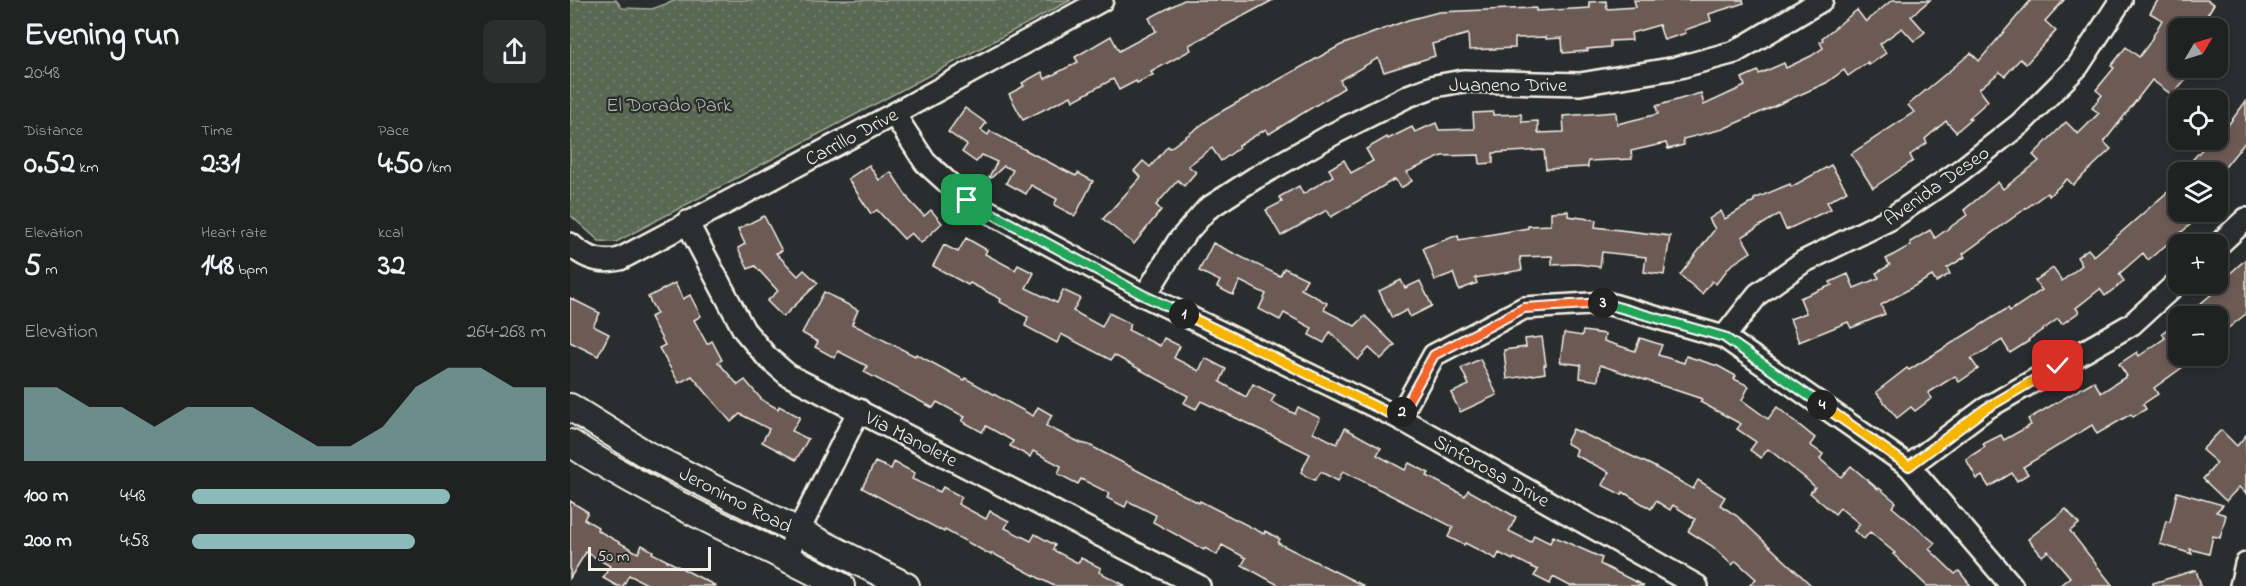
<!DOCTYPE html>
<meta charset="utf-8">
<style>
:root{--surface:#202222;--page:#2d2f2f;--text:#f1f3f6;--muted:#a2a4a5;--line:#3d3f40;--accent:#8bbbb9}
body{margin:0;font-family:"Indie Flower",sans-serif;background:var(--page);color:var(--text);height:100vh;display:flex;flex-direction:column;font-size:22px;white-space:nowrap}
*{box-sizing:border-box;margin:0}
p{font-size:20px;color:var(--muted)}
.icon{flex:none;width:33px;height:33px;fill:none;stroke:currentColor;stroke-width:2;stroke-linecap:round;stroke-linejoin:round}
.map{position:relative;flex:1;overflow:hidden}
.drawer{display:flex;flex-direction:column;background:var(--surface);width:570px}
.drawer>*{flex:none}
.needle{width:39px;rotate:52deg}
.controls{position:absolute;left:1598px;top:18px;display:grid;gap:12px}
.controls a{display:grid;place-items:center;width:60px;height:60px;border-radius:12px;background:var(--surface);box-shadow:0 3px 9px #0003,0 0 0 2px var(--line);font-size:30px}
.scale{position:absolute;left:18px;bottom:15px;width:123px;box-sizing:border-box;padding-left:6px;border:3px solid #f4f1e8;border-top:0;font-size:16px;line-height:21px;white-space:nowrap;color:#f4f1e8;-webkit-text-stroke:4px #2a2d2e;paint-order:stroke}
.pin{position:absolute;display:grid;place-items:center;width:51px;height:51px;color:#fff;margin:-26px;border-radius:12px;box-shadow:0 3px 9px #0006}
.km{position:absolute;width:30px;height:30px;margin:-15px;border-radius:50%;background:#222;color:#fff;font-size:16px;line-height:30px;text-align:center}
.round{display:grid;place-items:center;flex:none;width:63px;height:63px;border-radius:12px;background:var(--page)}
.summary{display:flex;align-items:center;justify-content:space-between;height:102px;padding:0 24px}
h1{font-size:33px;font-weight:800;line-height:45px}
.metrics{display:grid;grid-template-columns:repeat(3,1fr);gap:9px;height:102px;padding:6px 24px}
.metrics div{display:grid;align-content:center}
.metrics b{font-size:30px;font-weight:800}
.metrics small{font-size:16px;font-weight:400}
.metrics p{font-size:16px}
.chart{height:168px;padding:12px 24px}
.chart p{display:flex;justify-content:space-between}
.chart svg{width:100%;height:108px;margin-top:6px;fill:var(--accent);opacity:.7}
ul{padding:0 24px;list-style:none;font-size:20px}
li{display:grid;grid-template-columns:96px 72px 1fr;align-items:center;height:45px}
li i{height:15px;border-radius:8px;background:var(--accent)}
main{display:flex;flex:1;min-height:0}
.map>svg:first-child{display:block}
</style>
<main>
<section class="drawer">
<div class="summary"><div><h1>Evening run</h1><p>20:48</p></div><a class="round"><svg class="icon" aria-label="share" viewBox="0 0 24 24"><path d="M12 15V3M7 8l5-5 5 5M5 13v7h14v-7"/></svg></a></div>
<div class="metrics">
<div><p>Distance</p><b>0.52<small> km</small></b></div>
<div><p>Time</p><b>2:31</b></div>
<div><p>Pace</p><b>4:50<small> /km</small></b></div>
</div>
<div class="metrics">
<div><p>Elevation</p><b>5<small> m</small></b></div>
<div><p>Heart rate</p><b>148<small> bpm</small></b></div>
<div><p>kcal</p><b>32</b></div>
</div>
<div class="chart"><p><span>Elevation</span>264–268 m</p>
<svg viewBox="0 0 160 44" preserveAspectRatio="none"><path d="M0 44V14L10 14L20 22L30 22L40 30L50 22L60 22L70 22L80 30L90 38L100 38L110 30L120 14L130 6L140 6L150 14L160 14V44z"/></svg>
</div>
<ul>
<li><b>100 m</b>4:48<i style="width:73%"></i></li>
<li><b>200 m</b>4:58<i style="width:63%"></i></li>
</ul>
</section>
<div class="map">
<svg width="1676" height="586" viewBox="0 0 1676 586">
<defs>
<pattern id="park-dots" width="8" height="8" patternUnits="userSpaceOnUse" patternTransform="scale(1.5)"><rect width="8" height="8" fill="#596851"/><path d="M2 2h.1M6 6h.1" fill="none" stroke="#717e6a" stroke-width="1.8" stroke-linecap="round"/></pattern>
</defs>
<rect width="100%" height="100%" fill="#2a2d2e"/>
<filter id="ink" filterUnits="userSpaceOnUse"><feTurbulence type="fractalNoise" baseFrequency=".0167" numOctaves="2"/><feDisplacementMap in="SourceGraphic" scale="12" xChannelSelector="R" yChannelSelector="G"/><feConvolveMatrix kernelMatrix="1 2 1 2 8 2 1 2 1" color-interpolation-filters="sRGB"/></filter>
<g filter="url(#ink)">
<path fill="url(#park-dots)" stroke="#a6ac9c" stroke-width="1.5" d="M0,0H46L52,8L82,9L107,0H501L46,242L29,241L0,215Z"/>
<g fill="#6c5a54" stroke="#f4f1e8" stroke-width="1.5">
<path d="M614,0H703L619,45L621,50L581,72L583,75L567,83L566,81L549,90L543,79L503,101L501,96L453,120L439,94L454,86L452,83L472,72L475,79L508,62L505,57L541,36L549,51L586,31L579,18Z"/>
<path d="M1064,0H1173L1174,3L1139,14L1141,21L1115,30L1116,33L1094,40L1089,25L1061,33L1062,40L1040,41V47L1017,49L1018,51L993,53L992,38L976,39V37L945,38V48L899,50L898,34L862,44L865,56L814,72L808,58L770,80L774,88L699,134L696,129L668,146L669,148L651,161L642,148L618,166L626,172L614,186L608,180L586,205L591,210L564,244L533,219L571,177L564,171L573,161L580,167L598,146L600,148L645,115L771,45L838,20L869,12L966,8V11L1020,8L1019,2L1036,1L1037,9L1066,7Z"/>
<path d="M1322,0H1360L1341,16L1355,32L1344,41L1332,28L1310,44L1316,53L1299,65L1298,62L1278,76L1274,70L1256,83L1153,129L1113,139L1114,145L1098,149L1096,143L1061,151L1062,159L1018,161V167L976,169L974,150L923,153V163L910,164L909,155L872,156L837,172L842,181L831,188L825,179L761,217L757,210L711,236L696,210L712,202L709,197L729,186L733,194L763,176L759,169L774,160L781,173L803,161L796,149L817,137L818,139L842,127L845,132L866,123L869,130L904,129L903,113L923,112V115L951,114L952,122L968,121V133L994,132L993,116L1046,112L1047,124L1088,114L1086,106L1131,93L1134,105L1175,86L1172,78L1188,71L1189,74L1214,63L1216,68L1241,56L1253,48L1250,42L1253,40L1252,38L1287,10L1296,22Z"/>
<path d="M1461,0H1494L1475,21L1486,31L1456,64L1450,59L1435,76L1430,72L1409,89L1418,101L1399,118L1401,119L1386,132L1376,121L1355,139L1357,143L1340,155L1343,161L1303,188L1281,154L1344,112L1338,105L1401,53L1409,61Z"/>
<path d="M1588,0H1637L1644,4L1629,28H1608V68L1619,75L1602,95L1582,80L1534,142L1541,149L1503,185L1497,179L1479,196L1477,193L1393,254L1395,257L1377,268L1380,274L1366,282L1362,276L1311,305L1315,314L1281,328L1278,322L1229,342L1220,319L1236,313L1230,298L1262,285L1260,282L1278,274L1284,288L1309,278L1306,273L1320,265L1316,259L1341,245L1340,242L1360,230L1365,238L1397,215L1394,210L1428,182L1433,189L1469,161L1463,155L1496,122L1508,134L1529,113L1522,108L1532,95L1526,90L1544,68L1541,66L1556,47L1569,57L1578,45L1592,20L1580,13Z"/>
<path d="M1676,101V141L1651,172H1611L1637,144L1640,147L1647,140Z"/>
<path d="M395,108L416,123L411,130L418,135L420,131L486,166L506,176L508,173L523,181L505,216L484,205L487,199L461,185L456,194L436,183L443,170L434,166L421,178L419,177L427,162L412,155L406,162L392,152L397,145L378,132Z"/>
<path d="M299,165L309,180L321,172L339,200L354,216L361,210L372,223L351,243L341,233L334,239L307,210L301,214L278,179Z"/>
<path d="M1261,165L1277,191L1257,202L1261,209L1216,230L1209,214L1172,237L1181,252L1160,266L1146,284L1142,281L1132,294L1110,275L1145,229L1139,219L1151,211L1155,219L1184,201V199L1220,184L1221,187Z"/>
<path d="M1608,183V212H1627L1616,221L1620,225L1578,260L1573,253L1549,274L1554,281L1535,296L1530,289L1506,308L1509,312L1492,324L1488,319L1458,340L1459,341L1440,353L1432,340L1401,359L1408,369L1389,382L1385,376L1358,393L1362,398L1345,411L1341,407L1327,418L1306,392L1337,368L1339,370L1438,308L1440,311L1472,290L1465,281L1483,268L1492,281L1512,265L1507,257L1518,249L1524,256Z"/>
<path d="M998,211V216L1026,220L1025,227L1100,236L1094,275L1074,272L1076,257L1032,252L1030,267L1007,264L982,265V256L950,257L952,270L905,278L907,283L889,290L883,273L865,280L853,248L888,235L889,240L958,228V226L981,225V212Z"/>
<path d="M194,216L212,251L206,253L228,276L234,270L248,283L213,317L197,301L208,291L185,266L178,269L168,248L175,244L168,229Z"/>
<path d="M396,238L417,250L415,254L445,270L448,265L464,273L456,288L487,303L493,290L510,298L503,311L532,327L539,313L561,324L558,330L590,346L594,338L610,346L604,358L629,371L635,358L656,369L650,382L676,397L683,384L705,395L701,402L725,414L728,407L750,418L743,432L767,444L775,428L811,448L807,455L835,470L839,463L859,473L857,476L895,496L898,490L946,517L939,531L961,542L964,535L980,543L983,536L1032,558L1030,564L1074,586H1000L983,577L980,584L964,576L968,570L944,558L943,560L929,553L926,559L895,543L894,545L878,537L883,527L773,471L768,481L751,472L745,480L737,477L731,472L740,454L631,401L626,409L614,403L618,396L544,355L541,360L491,334L487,343L455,326L458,317L430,302L431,299L400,283L398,285L363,266L374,245L388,252Z"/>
<path d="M643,243L710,276L714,268L737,279L731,289L757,303L754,310L785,326L795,316L825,345L811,359L799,348L788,360L760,332L754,343L739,335L742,328L714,313L710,320L689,309L696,294L670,281L663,295L647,287L650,281L629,271Z"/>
<path d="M1676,259V314L1647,337V316H1615L1658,281L1655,278Z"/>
<path d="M831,280L835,288L850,281L862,306L840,317L837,310L822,318L809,291Z"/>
<path d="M105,283L113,299L120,295L131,316L124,320L137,344L142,341L152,360L148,362L168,385L175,380L192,400L208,409L209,406L230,417L222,431L238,439L226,460L192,442L199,429L170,414L161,422L122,376L109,383L89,348L95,345L80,317L87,314L78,297Z"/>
<path d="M254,292L288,310L282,324L345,356L346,354L394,380L395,378L463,416L468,407L482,415L476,426L511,443L519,445L629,503L630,501L694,534L695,531L710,539L708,543L794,586H710L672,565L676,558L652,545L647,555L635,548L634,550L583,522L586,515L558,501L555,507L537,498L539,493L511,479L508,484L488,474L491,466L463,451L460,457L440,446L443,441L416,426L412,432L392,421L395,417L367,402L363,408L294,372L297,366L268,351L265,358L245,347L248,342L232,333Z"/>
<path d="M0,298L30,313L23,326L39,334L28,356L0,342Z"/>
<path d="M1608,321V356H1628L1584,388L1588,394L1573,404L1576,409L1563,417L1561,414L1527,434L1522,425L1453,467L1458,474L1447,481L1442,473L1419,487L1412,476L1407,479L1396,459L1415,447L1413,444L1431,435L1434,440L1461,425L1458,419L1524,381L1531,393L1557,376L1549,364L1567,352L1569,356L1595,338L1592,333Z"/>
<path d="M1013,331L1035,334L1034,341L1065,351L1070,338L1092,345L1088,355L1114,363L1116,356L1148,366L1166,376L1164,379L1179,386L1172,400L1198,419L1207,407L1245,438L1240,445L1253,454L1250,459L1271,477L1281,466L1308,489L1309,488L1326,502L1322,507L1365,543L1359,549L1385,574L1389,571L1401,586H1357L1323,554L1325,553L1300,532L1294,539L1284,531L1290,524L1270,508L1265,514L1240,493L1245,487L1234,477L1198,449L1191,458L1180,450L1186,442L1167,429L1171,424L1130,402L1132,399L1030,365L1028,381L1010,378L1011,365L990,362L994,333L1012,336Z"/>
<path d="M972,337L976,365H974L975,373L937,379L934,350L956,347L955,339Z"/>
<path d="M910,359L927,395L890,412L881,393L899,385L891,368Z"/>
<path d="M1003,429L1081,465L1123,489L1128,480L1155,497L1150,505L1167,516L1242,586H1179L1186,579L1166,561L1162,565L1142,546L1118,531L1125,519L1103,505L1100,510L1086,501L1081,509L1053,492L1052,495L1032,485L1039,472L1005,455L1007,449L996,443Z"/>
<path d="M1651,430L1667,446L1676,435V494L1669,487L1656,501L1633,479L1647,463L1632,450Z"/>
<path d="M305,462L321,469L324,462L345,473L342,479L370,492L373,487L392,497L388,504L416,519L420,511L439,521L435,528L461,541L465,534L485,545L483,550L508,563L511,558L531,568L529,572L556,586H484L422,553L421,555L375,530L374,532L292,488Z"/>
<path d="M1607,492L1653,505L1646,512L1656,515L1650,538L1643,536L1639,554L1620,549L1622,554L1590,544L1596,521L1600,522Z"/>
<path d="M0,501L18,512L14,519L28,527L27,530L68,553L72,545L83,551L82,553L146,586H81L59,575L53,586H47L33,578L40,566L16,552L0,578Z"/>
<path d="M1496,509L1509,524L1500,531L1543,586H1489L1500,577L1478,551L1472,556L1458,539Z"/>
<path d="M1626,570L1631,586H1583V583Z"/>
</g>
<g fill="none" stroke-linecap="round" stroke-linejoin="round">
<g stroke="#f4f1e8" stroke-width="26">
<g id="minor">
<path d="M324,114L355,162L397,200L575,296L829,418L1127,586"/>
<path d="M117,222L174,330L197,357L218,375L629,586"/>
<path d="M0,244C14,258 30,264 50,259L324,114L532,0"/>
<path d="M1647,246L1676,219"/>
<path d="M575,296L608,242L637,209L685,178L765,133L838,96L865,86L893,81L1010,84L1106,68L1165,52L1252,0"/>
<path d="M1154,337L1188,294L1233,262L1320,219L1390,171L1450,124L1508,66L1551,0"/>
<path d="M829,418L864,355L954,308L1036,303L1154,337L1339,466L1442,586"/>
<path d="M1339,466L1415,409L1562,324L1608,282"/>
<path d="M216,556L289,410"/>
<path d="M1671,586L1676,564"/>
</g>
</g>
<g stroke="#f4f1e8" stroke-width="30">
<g id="major">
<path d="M0,407L74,453L336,586"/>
<path d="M0,443C86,499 181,538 271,586"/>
</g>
</g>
<use href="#minor" stroke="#2a2d2e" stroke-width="21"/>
<use href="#major" stroke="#2a2d2e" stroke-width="26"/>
</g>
</g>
<g fill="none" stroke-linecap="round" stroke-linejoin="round" filter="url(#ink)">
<g stroke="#fff" stroke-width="12">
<path id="split-1" d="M397,200L575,296L614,314"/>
</g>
<g stroke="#fff" stroke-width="12">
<path id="split-2" d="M614,314L829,418L832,412"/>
</g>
<g stroke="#fff" stroke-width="12">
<path id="split-3" d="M832,412L864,355L954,308L1033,303"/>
</g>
<g stroke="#fff" stroke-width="12">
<path id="split-4" d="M1033,303L1154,337L1252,405"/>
</g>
<g stroke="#fff" stroke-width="12">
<path id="split-5" d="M1252,405L1339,466L1415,409L1488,366"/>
</g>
<use href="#split-1" stroke="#22a559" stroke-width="8"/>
<use href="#split-2" stroke="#f5b400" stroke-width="8"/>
<use href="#split-3" stroke="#f0652b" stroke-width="8"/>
<use href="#split-4" stroke="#22a559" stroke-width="8"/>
<use href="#split-5" stroke="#f5b400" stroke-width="8"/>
</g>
<g text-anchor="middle" stroke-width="4.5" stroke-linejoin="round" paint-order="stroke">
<g font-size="20" fill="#f4f1e8" stroke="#2a2d2e">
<text x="938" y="91">Juaneno Drive</text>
<text transform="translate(281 136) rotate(-28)" y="7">Carrillo Drive</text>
<text transform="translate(1366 185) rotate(-35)" y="7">Avenida Deseo</text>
<text transform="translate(342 438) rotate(27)" y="7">Via Manolete</text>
<text transform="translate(922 470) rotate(29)" y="7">Sinforosa Drive</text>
<text transform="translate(166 499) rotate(27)" y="7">Jeronimo Road</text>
</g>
<g font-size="20" fill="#b6baac" stroke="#2a2d2e">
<text x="99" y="111">El Dorado Park</text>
</g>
</g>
</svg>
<div class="controls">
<a><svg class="needle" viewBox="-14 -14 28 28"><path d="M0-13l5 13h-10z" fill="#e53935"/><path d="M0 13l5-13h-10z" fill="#a2a4a5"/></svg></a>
<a><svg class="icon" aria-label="locate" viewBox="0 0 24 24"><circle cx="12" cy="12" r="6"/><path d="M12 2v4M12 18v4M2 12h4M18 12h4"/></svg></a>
<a><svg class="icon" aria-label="layers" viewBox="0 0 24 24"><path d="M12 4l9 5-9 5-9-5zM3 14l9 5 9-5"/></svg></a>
<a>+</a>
<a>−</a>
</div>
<div class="scale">50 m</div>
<div class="pin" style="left:397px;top:200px;background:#1e9e55"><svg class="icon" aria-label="arrive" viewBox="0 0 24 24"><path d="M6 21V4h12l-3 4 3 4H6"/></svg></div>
<div class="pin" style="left:1488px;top:366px;background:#d93025"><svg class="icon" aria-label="check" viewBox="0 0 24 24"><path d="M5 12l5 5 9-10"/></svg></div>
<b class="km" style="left:614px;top:314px">1</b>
<b class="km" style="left:832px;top:412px">2</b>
<b class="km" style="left:1033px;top:303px">3</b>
<b class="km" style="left:1252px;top:405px">4</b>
</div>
</main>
